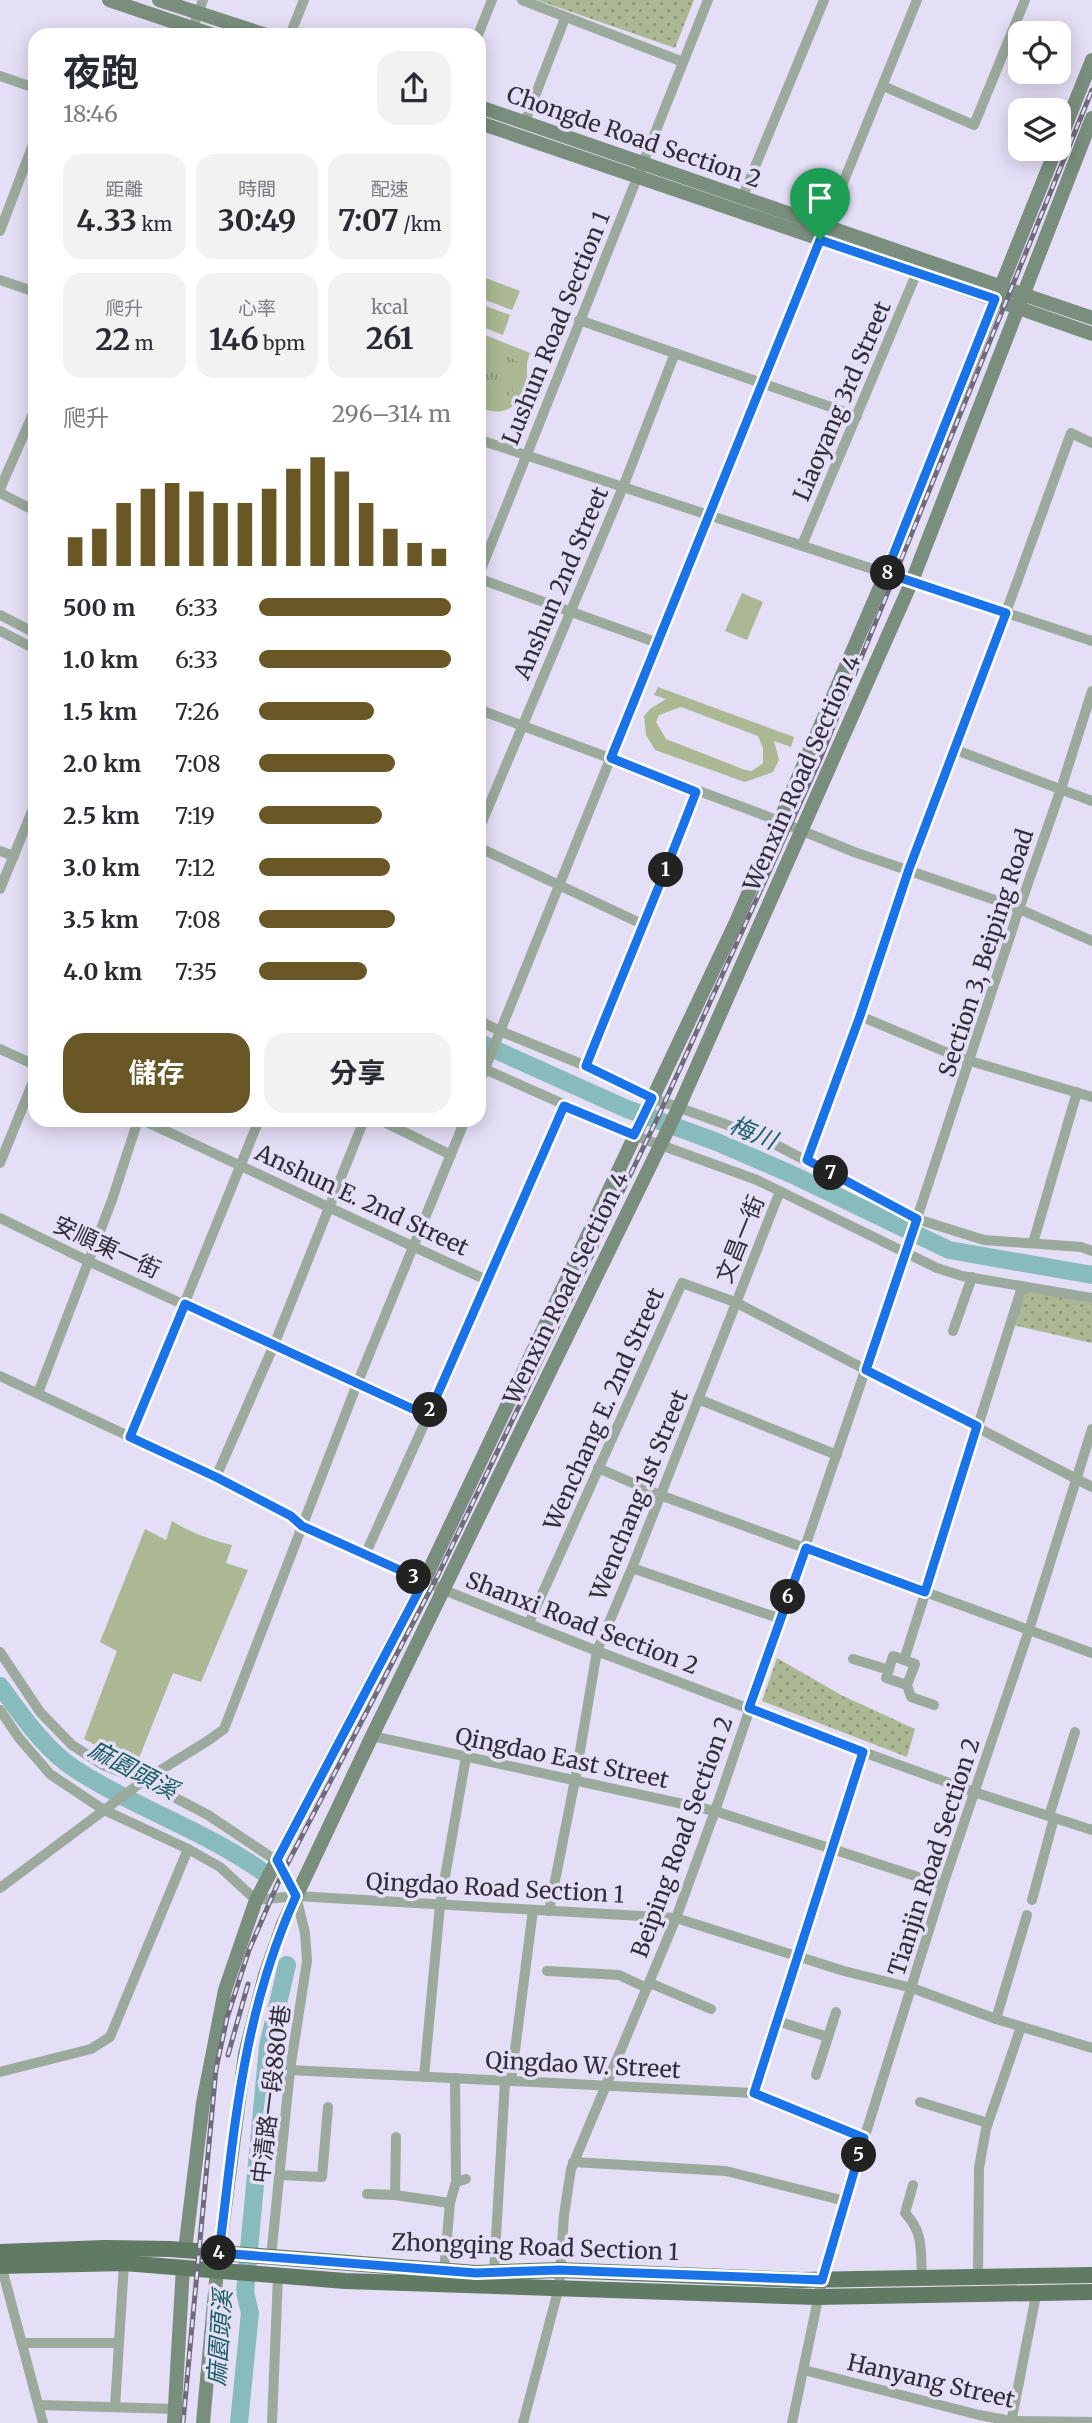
<!DOCTYPE html>
<html lang="zh-TW">
<meta charset="utf-8">
<style>
:root{--surface:#fff;--page:#f2f2f3;--text:#2b2b33;--muted:#7c7c81;--accent:#695826}
body{margin:0;font-family:Merriweather,"Noto Sans TC",serif;background:var(--page);color:var(--text);height:100vh;display:flex;flex-direction:column;font-size:26px;white-space:nowrap}
*{box-sizing:border-box;margin:0}
p{font-size:23px;color:var(--muted)}
.icon{flex:none;width:38px;height:38px;fill:none;stroke:currentColor;stroke-width:2;stroke-linecap:round;stroke-linejoin:round}
.map{position:relative;flex:1;overflow:hidden}
.side{position:absolute;left:28px;top:28px;width:458px;height:1099px;display:flex;flex-direction:column;background:var(--surface);border-radius:21px;box-shadow:0 4px 18px #0003}
.side>*{flex:none}
.controls{position:absolute;left:1008px;top:21px;display:grid;gap:14px}
.controls a{display:grid;place-items:center;width:63px;height:63px;border-radius:14px;background:var(--surface);box-shadow:0 4px 18px #0003;font-size:35px}
.pin{position:absolute;display:grid;place-items:center;width:60px;height:60px;color:#fff;margin:-72px -30px;border-radius:50% 50% 50% 0;rotate:-45deg;box-shadow:0 0 7px #0007}
.pin .icon{rotate:45deg}
.km{position:absolute;width:35px;height:35px;margin:-18px;border-radius:50%;background:#222;color:#fff;font-size:19px;line-height:35px;text-align:center}
.round{display:grid;place-items:center;flex:none;width:74px;height:74px;border-radius:21px;background:var(--page)}
.head{display:flex;align-items:center;justify-content:space-between;height:119px;padding:0 35px}
h1{font-size:38px;font-weight:700;line-height:52px}
.stats{display:grid;grid-template-columns:repeat(3,1fr);gap:10px;height:119px;padding:7px 35px}
.stats div{display:grid;align-content:center;border-radius:18px;background:var(--page);text-align:center}
.stats b{font-size:30px;font-weight:700}
.stats small{font-size:19px;font-weight:400}
.stats p{font-size:19px}
.chart{height:196px;padding:14px 35px}
.chart p{display:flex;justify-content:space-between}
.chart svg{width:100%;height:126px;margin-top:7px;stroke:var(--accent);stroke-width:6}
.primary-button{display:flex;gap:14px;margin-top:auto;padding:14px 35px}
.primary-button a{flex:1;height:80px;border-radius:21px;background:var(--accent);color:#fff;font-size:28px;font-weight:700;line-height:80px;text-align:center}
.primary-button a+a{background:var(--page);color:var(--text)}
ul{padding:0 35px;list-style:none;font-size:23px}
li{display:grid;grid-template-columns:112px 84px 1fr;align-items:center;height:52px}
li i{height:18px;border-radius:9px;background:var(--accent)}
.map>svg:first-child{display:block}
</style>
<div class="map">
<svg width="1092" height="2423" viewBox="0 0 1092 2423">
<defs>
<pattern id="grass-tufts" width="24" height="20" patternUnits="userSpaceOnUse" patternTransform="scale(1.75)"><rect width="24" height="20" fill="#acb893"/><path d="M3 7l-1-3M5 7V3M7 7l1-3M15 17l-1-3M17 17v-4M19 17l1-3" fill="none" stroke="#8c9679"/></pattern>
<pattern id="park-dots" width="8" height="8" patternUnits="userSpaceOnUse" patternTransform="scale(1.75)"><rect width="8" height="8" fill="#acb893"/><path d="M2 2h.1M6 6h.1" fill="none" stroke="#8c9679" stroke-width="1.8" stroke-linecap="round"/></pattern>
</defs>
<rect width="100%" height="100%" fill="#e4def6"/>
<path fill="url(#grass-tufts)" d="M480,346C490,350 508,353 516,360C531,376 512,397 497,403L480,395Z"/>
<g fill="url(#park-dots)">
<path d="M537,0H694L675,48Z"/>
<path d="M1024,1290L1092,1303V1343L1013,1325Z"/>
<path d="M777,1658L841,1695L915,1729L907,1757L762,1701Z"/>
</g>
<g fill="#acb893" fill-rule="evenodd">
<path d="M483,277L520,291L512,310L480,298V286Z"/>
<path d="M480,304L510,315L503,335L480,326Z"/>
<path d="M480,333L530,353L527,363V389C514,410 503,416 480,408V395L497,402C516,395 529,376 514,358L480,346Z"/>
<path d="M742,593L763,602L747,640L725,631Z"/>
<path d="M658,687L794,737L791,747L774,741L779,760L773,772L745,782L655,750L646,735L644,716L650,709L666,699L654,695ZM681,707L758,736L763,748V763L752,771L745,770L666,739L656,722L659,715Z"/>
<path d="M172,1521C192,1533 210,1540 232,1545L226,1563L248,1570L201,1682L173,1673L137,1763L110,1753L84,1739L117,1651L100,1642L145,1529L166,1540Z"/>
</g>
<g fill="none" stroke-linecap="round" stroke-linejoin="round">
<g stroke="#88bbbd" stroke-width="18">
<path d="M480,1043L627,1109L717,1142L791,1174L949,1250L1092,1275"/>
<path d="M0,1686C22,1715 44,1749 75,1769C135,1808 204,1830 263,1872"/>
<path d="M239,2423L250,2313L245,2292L268,2046L287,1965"/>
</g>
<g stroke="#9baa9d" stroke-width="10">
<path d="M522,0L683,62"/>
<path d="M190,35L203,0"/>
<path d="M290,35L304,0"/>
<path d="M478,35L492,0"/>
<path d="M0,76L35,88"/>
<path d="M883,86L974,125L1025,0"/>
<path d="M525,122L565,18"/>
<path d="M742,198L824,0"/>
<path d="M0,231L35,139"/>
<path d="M0,280L35,292"/>
<path d="M579,320L857,416"/>
<path d="M480,440L1092,641"/>
<path d="M0,489L35,409"/>
<path d="M0,493L35,511"/>
<path d="M802,545L917,272"/>
<path d="M480,572L708,0"/>
<path d="M480,579L658,643"/>
<path d="M0,615L35,633"/>
<path d="M0,631L35,649"/>
<path d="M480,710L761,814L854,852L1010,905L1092,941"/>
<path d="M956,750L1092,801"/>
<path d="M480,827L623,487L675,353"/>
<path d="M480,848L642,924"/>
<path d="M0,851L14,856"/>
<path d="M0,889L35,804"/>
<path d="M860,1016L960,1058L1092,1097"/>
<path d="M480,1021L500,1031L586,1066L652,1098L761,1137L917,1219L984,1240L1081,1247L1092,1251"/>
<path d="M0,1049L35,1065"/>
<path d="M586,1066C622,975 661,884 696,792"/>
<path d="M480,1067L633,1135L757,1180L937,1268L962,1276L1092,1298"/>
<path d="M480,1081L917,0"/>
<path d="M142,1120C258,1173 372,1229 489,1281"/>
<path d="M380,1120L451,1155"/>
<path d="M807,1160L860,1016L909,869L956,750L1071,433L1092,443"/>
<path d="M0,1163L35,1077"/>
<path d="M0,1218L88,1261L428,1416"/>
<path d="M1033,1243L1077,1092"/>
<path d="M953,1331L972,1277"/>
<path d="M0,1376L216,1477L291,1516L302,1526L311,1530L444,1590L597,1651L863,1752L974,1792L1092,1830"/>
<path d="M38,1393L112,1200L138,1120"/>
<path d="M698,1399L837,1455"/>
<path d="M130,1437L259,1120"/>
<path d="M598,1468L660,1495L1092,1653"/>
<path d="M216,1477L274,1345L364,1120"/>
<path d="M365,1555L489,1281L564,1106"/>
<path d="M632,1568L781,1619"/>
<path d="M529,1623L682,1283L735,1302L1092,1487"/>
<path d="M0,1652L40,1712L72,1745L103,1765L143,1781L208,1815L277,1861L296,1896L305,1933L307,1961L290,2070L271,2257"/>
<path d="M853,1659L889,1670"/>
<path d="M904,1660L1022,1287"/>
<path d="M907,1685L915,1664L893,1656L886,1678L907,1685L911,1697L934,1705"/>
<path d="M0,1710L19,1738L50,1774L104,1810L188,1849L220,1867L256,1900L296,1896L676,1918L844,1971L912,1988L996,2019L1092,2048"/>
<path d="M372,1736L715,1811L943,1885"/>
<path d="M1049,1816L1075,1732"/>
<path d="M0,1888L143,1781L209,1740L224,1729L357,1384L465,1120"/>
<path d="M1032,1900L1054,1818"/>
<path d="M549,1911L575,1780L597,1651L632,1568L780,1191"/>
<path d="M547,1971L619,1975L647,1988"/>
<path d="M650,1983L711,2009"/>
<path d="M996,2019L1027,1915"/>
<path d="M777,2021L828,2037"/>
<path d="M290,2070L754,2093L864,2138"/>
<path d="M0,2072L91,2049L110,2037L188,1849"/>
<path d="M816,2075L836,2012"/>
<path d="M424,2077L440,1905L466,1757"/>
<path d="M455,2078L456,2182"/>
<path d="M511,2081L533,1910"/>
<path d="M754,2093L863,1752"/>
<path d="M920,2102L988,2123"/>
<path d="M573,2162L726,2171L845,2201"/>
<path d="M279,2175L322,2177L328,2107"/>
<path d="M913,2185L905,2213C925,2234 920,2252 922,2278"/>
<path d="M367,2194L395,2195L450,2203"/>
<path d="M395,2195L396,2137"/>
<path d="M0,2261L43,2423"/>
<path d="M444,2271L450,2203L456,2182L466,2179"/>
<path d="M494,2272L505,2081"/>
<path d="M978,2276L979,2168L986,2129L1021,2027"/>
<path d="M22,2343H119L115,2407"/>
<path d="M119,2343L124,2263"/>
<path d="M804,2370L979,2415L1011,2421L1092,2422"/>
<path d="M39,2405L175,2409"/>
<path d="M272,2423L278,2276"/>
<path d="M523,2423L559,2287L564,2215L571,2169L676,1918L715,1811L914,1227L1019,909L1061,789L1092,691"/>
<path d="M792,2423L826,2261L943,1885L1029,1630L1092,1429"/>
<path d="M1011,2423L1037,2290"/>
</g>
<g stroke="#798e7c" stroke-width="14">
<path d="M109,0L213,35"/>
<path d="M159,0L266,35"/>
<path d="M480,107L1092,318"/>
<path d="M480,123L917,272L1092,334"/>
<path d="M1059,142L1092,60"/>
<path d="M185,2250L203,2103L225,1990L256,1900L424,1581L736,922L886,573L1056,149"/>
<path d="M219,2253L245,2054L265,1975L283,1924L372,1736L678,1109L912,581L1092,118"/>
<path d="M174,2423L183,2267"/>
<path d="M203,2423L217,2270"/>
</g>
<g stroke="#607a64" stroke-width="16">
<path d="M0,2252L104,2248L170,2249L476,2273L559,2270L801,2280L1092,2275"/>
<path d="M0,2266L124,2263L345,2281L817,2297L1092,2292"/>
</g>
<g stroke="#6f6b7a" stroke-width="5">
<g id="rail">
<path d="M228,2055L248,1984"/>
<path d="M183,2423L216,2069L227,2018L249,1950L281,1876L438,1575L658,1117L820,759L1092,90"/>
</g>
</g>
<use href="#rail" stroke="#e4def6" stroke-width="2.5" stroke-dasharray="8" stroke-linecap="butt"/>
</g>
<g fill="none" stroke-linecap="round" stroke-linejoin="round">
<g stroke="#fff" stroke-width="14">
<path id="route" d="M820,240L995,299L886,573L1006,613L909,869L860,1016L807,1160L917,1219L866,1370L977,1426L925,1592L806,1548L749,1708L863,1752L754,2093L864,2138L822,2280L559,2270L476,2273L219,2253C235,2126 242,2015 296,1896L277,1860L424,1581L302,1526L291,1516L216,1477L130,1437L185,1304L428,1416L564,1106L634,1135L652,1098L586,1066C622,975 661,884 696,792L611,758Z"/>
</g>
<use href="#route" stroke="#1a73e8" stroke-width="9"/>
</g>
<g text-anchor="middle" stroke-width="7" stroke-linejoin="round" paint-order="stroke">
<g font-size="23" fill="#302d37" stroke="#e4def6">
<text transform="translate(634 137) rotate(19)" y="8">Chongde Road Section 2</text>
<text transform="translate(556 328) rotate(-68)" y="8">Lushun Road Section 1</text>
<text transform="translate(842 401) rotate(-67)" y="8">Liaoyang 3rd Street</text>
<text transform="translate(561 583) rotate(-67)" y="8">Anshun 2nd Street</text>
<text transform="translate(802 773) rotate(-66)" y="8">Wenxin Road Section 4</text>
<text transform="translate(986 953) rotate(-72)" y="8">Section 3, Beiping Road</text>
<text transform="translate(362 1200) rotate(25)" y="8">Anshun E. 2nd Street</text>
<text transform="translate(740 1239) rotate(-68)" y="8">文昌一街</text>
<text transform="translate(107 1247) rotate(25)" y="8">安順東一街</text>
<text transform="translate(566 1288) rotate(-64)" y="8">Wenxin Road Section 4</text>
<text transform="translate(604 1409) rotate(-66)" y="8">Wenchang E. 2nd Street</text>
<text transform="translate(639 1495) rotate(-68)" y="8">Wenchang 1st Street</text>
<text transform="translate(582 1623) rotate(21)" y="8">Shanxi Road Section 2</text>
<text transform="translate(562 1758) rotate(12)" y="8">Qingdao East Street</text>
<text transform="translate(682 1837) rotate(-70)" y="8">Beiping Road Section 2</text>
<text transform="translate(934 1857) rotate(-72)" y="8">Tianjin Road Section 2</text>
<text transform="translate(495 1888) rotate(3)" y="8">Qingdao Road Section 1</text>
<text transform="translate(583 2065) rotate(3)" y="8">Qingdao W. Street</text>
<text transform="translate(271 2094) rotate(-83)" y="8">中清路一段880巷</text>
<text transform="translate(535 2247) rotate(2)" y="8">Zhongqing Road Section 1</text>
<text transform="translate(931 2381) rotate(13)" y="8">Hanyang Street</text>
</g>
<g font-size="24" font-style="italic" fill="#185e61" stroke="#e4def6">
<text transform="translate(753 1133) rotate(22)" y="8">梅川</text>
<text transform="translate(133 1770) rotate(28)" y="8">麻園頭溪</text>
<text transform="translate(220 2338) rotate(-86)" y="8">麻園頭溪</text>
</g>
</g>
</svg>
<div class="controls">
<a><svg class="icon" aria-label="locate" viewBox="0 0 24 24"><circle cx="12" cy="12" r="6"/><path d="M12 2v4M12 18v4M2 12h4M18 12h4"/></svg></a>
<a><svg class="icon" aria-label="layers" viewBox="0 0 24 24"><path d="M12 4l9 5-9 5-9-5zM3 14l9 5 9-5"/></svg></a>
</div>
<div class="pin" style="left:820px;top:240px;background:#1e9e55"><svg class="icon" aria-label="arrive" viewBox="0 0 24 24"><path d="M6 21V4h12l-3 4 3 4H6"/></svg></div>
<b class="km" style="left:666px;top:870px">1</b>
<b class="km" style="left:430px;top:1410px">2</b>
<b class="km" style="left:414px;top:1577px">3</b>
<b class="km" style="left:219px;top:2253px">4</b>
<b class="km" style="left:859px;top:2155px">5</b>
<b class="km" style="left:788px;top:1597px">6</b>
<b class="km" style="left:831px;top:1173px">7</b>
<b class="km" style="left:888px;top:573px">8</b>
<section class="side">
<div class="head"><div><h1>夜跑</h1><p>18:46</p></div><a class="round"><svg class="icon" aria-label="share" viewBox="0 0 24 24"><path d="M12 15V3M7 8l5-5 5 5M5 13v7h14v-7"/></svg></a></div>
<div class="stats">
<div><p>距離</p><b>4.33<small> km</small></b></div>
<div><p>時間</p><b>30:49</b></div>
<div><p>配速</p><b>7:07<small> /km</small></b></div>
</div>
<div class="stats">
<div><p>爬升</p><b>22<small> m</small></b></div>
<div><p>心率</p><b>146<small> bpm</small></b></div>
<div><p>kcal</p><b>261</b></div>
</div>
<div class="chart"><p><span>爬升</span>296–314 m</p>
<svg viewBox="0 0 160 44" preserveAspectRatio="none"><path d="M5 44V34M15 44V31M25 44V22M35 44V17M45 44V15M55 44V18M65 44V22M75 44V22M85 44V17M95 44V10M105 44V6M115 44V11M125 44V22M135 44V31M145 44V36M155 44V38"/></svg>
</div>
<ul>
<li><b>500 m</b>6:33<i style="width:100%"></i></li>
<li><b>1.0 km</b>6:33<i style="width:100%"></i></li>
<li><b>1.5 km</b>7:26<i style="width:60%"></i></li>
<li><b>2.0 km</b>7:08<i style="width:71%"></i></li>
<li><b>2.5 km</b>7:19<i style="width:64%"></i></li>
<li><b>3.0 km</b>7:12<i style="width:68%"></i></li>
<li><b>3.5 km</b>7:08<i style="width:71%"></i></li>
<li><b>4.0 km</b>7:35<i style="width:56%"></i></li>
</ul>
<div class="primary-button"><a>儲存</a><a>分享</a></div>
</section>
</div>
